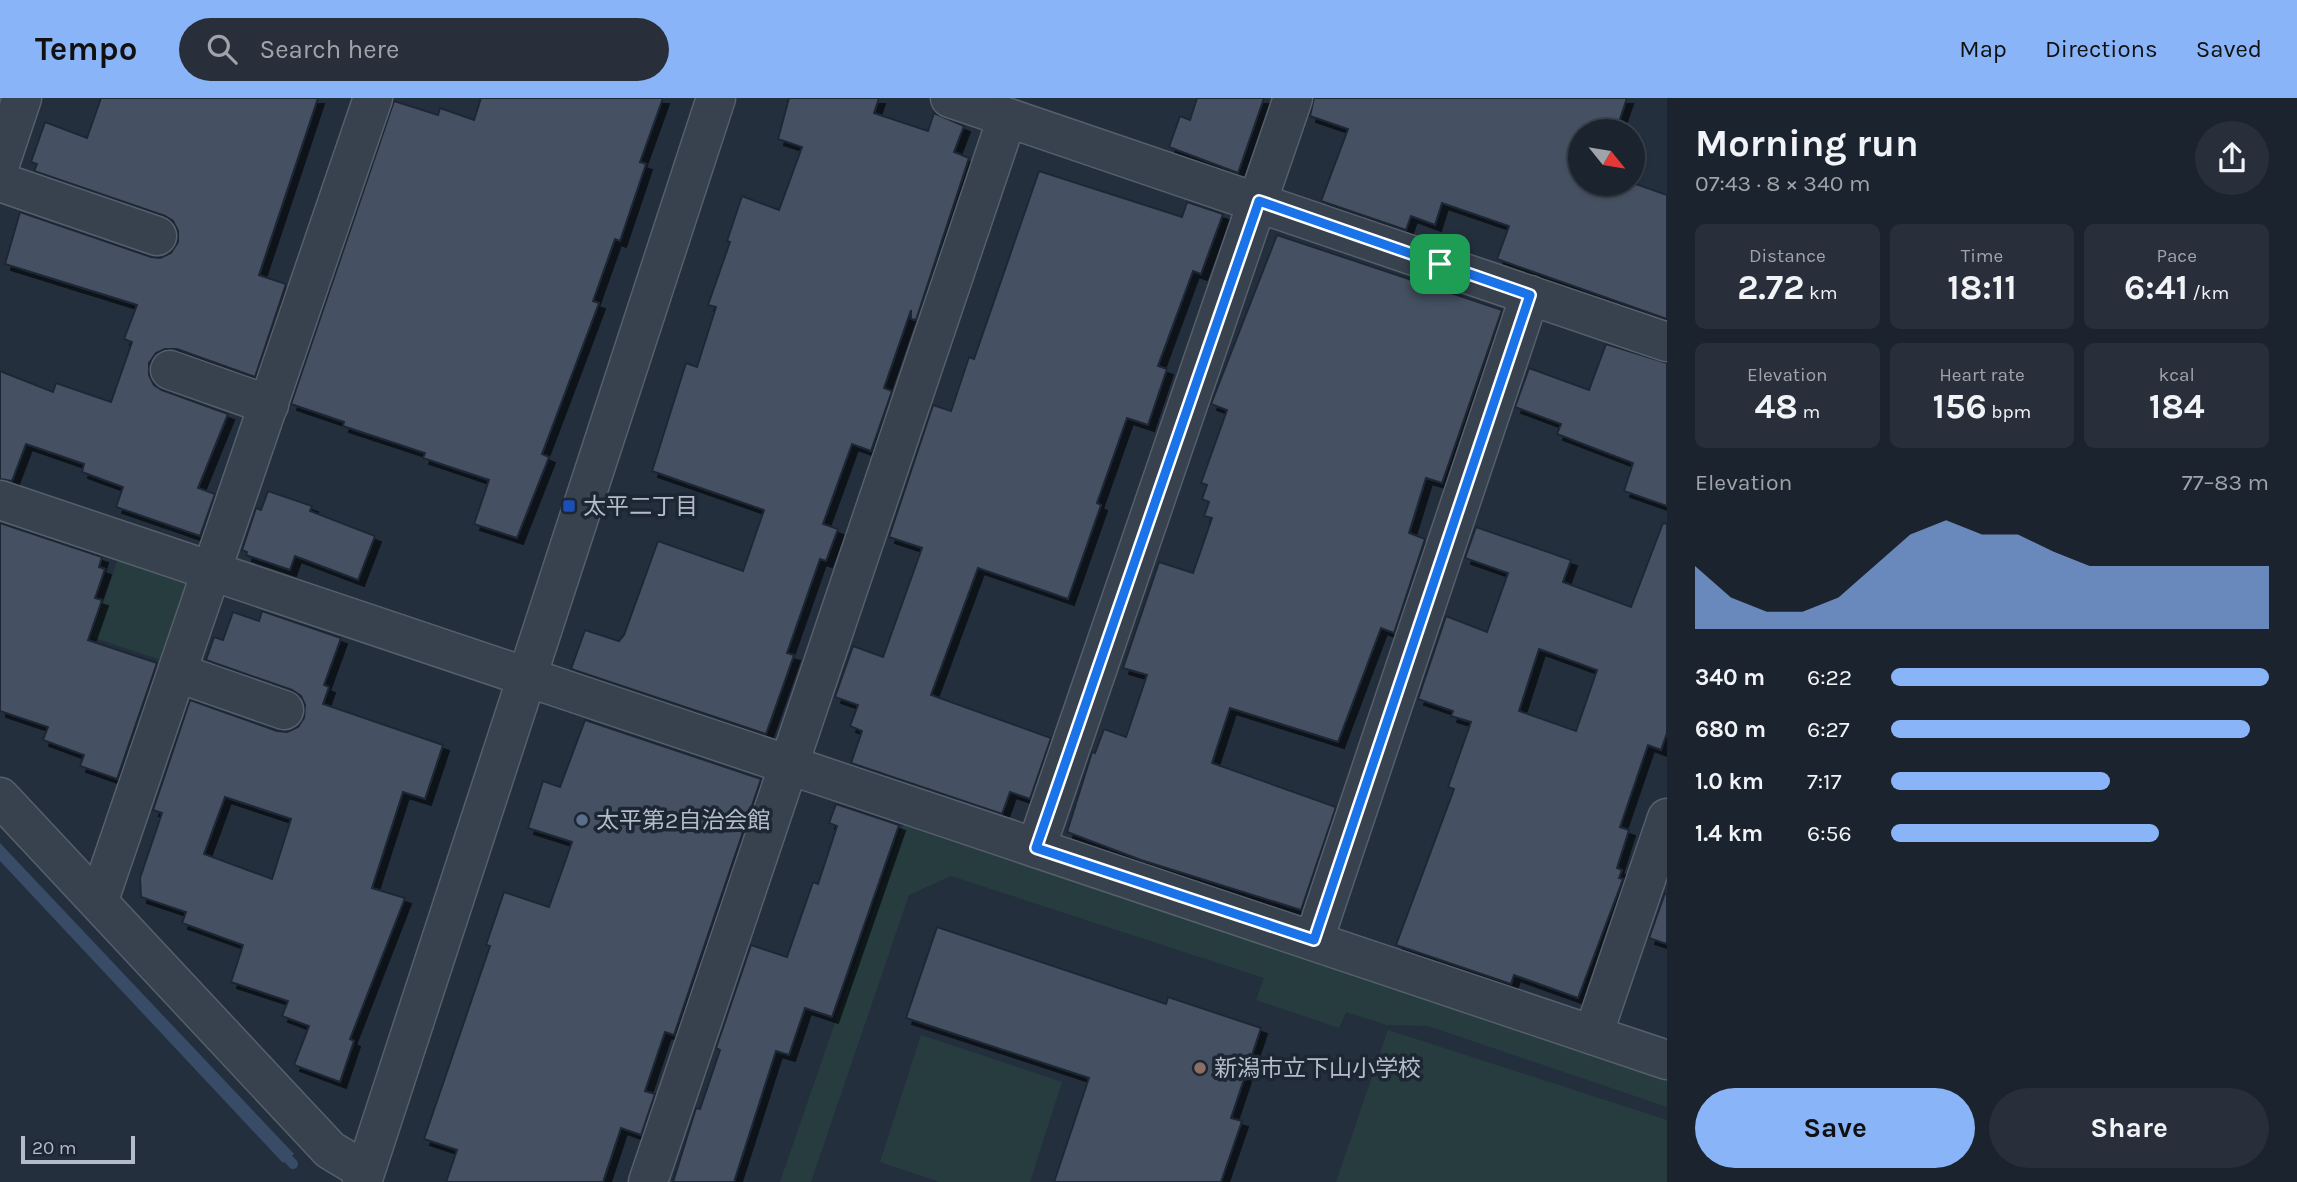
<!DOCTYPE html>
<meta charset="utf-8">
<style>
:root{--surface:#1b232e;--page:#282f3a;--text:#f1f3f6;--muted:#a0a4aa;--line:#39404a;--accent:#8ab4f8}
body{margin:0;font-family:Karla,"Noto Sans JP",sans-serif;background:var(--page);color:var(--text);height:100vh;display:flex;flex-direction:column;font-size:26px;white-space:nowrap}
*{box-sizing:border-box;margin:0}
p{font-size:23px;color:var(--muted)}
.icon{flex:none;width:38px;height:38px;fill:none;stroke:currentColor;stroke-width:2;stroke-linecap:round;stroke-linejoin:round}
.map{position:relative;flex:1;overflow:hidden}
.panel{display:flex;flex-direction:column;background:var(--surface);width:630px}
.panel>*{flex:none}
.needle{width:46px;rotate:120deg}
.fabs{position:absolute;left:1568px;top:21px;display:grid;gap:14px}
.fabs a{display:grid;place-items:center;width:77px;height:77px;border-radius:50%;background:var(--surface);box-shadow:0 2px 5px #0004,0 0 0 2px var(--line);font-size:35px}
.scale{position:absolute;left:21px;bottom:18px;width:114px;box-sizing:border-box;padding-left:7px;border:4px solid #b4bcc9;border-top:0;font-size:19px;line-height:24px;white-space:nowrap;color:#b4bcc9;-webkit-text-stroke:5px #1d2633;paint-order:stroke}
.pin{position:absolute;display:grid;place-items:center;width:60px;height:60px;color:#fff;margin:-30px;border-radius:14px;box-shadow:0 4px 10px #0006}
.round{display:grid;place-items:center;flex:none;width:74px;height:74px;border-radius:37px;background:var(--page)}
.overview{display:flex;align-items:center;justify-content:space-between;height:119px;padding:0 28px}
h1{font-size:38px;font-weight:700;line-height:52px}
.figures{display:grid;grid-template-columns:repeat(3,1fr);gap:10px;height:119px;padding:7px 28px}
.figures div{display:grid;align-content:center;border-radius:10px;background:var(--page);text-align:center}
.figures b{font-size:35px;font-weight:700}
.figures small{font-size:19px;font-weight:400}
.figures p{font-size:19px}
.chart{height:196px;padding:14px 28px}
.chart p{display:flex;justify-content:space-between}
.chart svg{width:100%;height:126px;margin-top:7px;fill:var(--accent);opacity:.7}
.cta{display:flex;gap:14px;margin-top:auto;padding:14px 28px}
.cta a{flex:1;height:80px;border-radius:42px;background:var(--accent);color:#111;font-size:28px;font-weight:700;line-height:80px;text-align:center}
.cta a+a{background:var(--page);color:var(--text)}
ul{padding:0 28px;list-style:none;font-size:23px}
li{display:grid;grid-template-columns:112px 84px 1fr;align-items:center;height:52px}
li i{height:18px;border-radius:9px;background:var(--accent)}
header{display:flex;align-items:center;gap:42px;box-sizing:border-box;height:98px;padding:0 35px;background:var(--accent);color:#111}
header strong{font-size:33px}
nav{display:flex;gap:38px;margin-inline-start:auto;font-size:24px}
.search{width:490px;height:63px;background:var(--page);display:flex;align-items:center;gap:18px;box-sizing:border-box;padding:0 24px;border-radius:38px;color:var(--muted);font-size:26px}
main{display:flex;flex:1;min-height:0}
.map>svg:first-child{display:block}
</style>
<header>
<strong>Tempo</strong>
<div class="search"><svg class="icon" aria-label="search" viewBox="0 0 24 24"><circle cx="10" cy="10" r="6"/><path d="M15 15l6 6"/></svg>Search here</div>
<nav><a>Map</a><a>Directions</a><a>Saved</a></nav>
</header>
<main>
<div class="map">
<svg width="1667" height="1084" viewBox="0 0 1667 1084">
<defs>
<filter id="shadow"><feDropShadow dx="6" dy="6" stdDeviation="0" flood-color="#0009"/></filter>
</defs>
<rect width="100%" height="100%" fill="#242f3e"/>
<g fill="#263c3f">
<path d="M121,451L197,476L167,564L92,539Z"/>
<path d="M907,716L1667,974V1009L1428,928L1387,927L1346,914L1339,930L1256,902L1264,880L951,778L909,797L811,1084H780Z"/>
<path d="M1388,932L1667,1022V1084H1336Z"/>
<path d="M921,937L1062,984L1030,1084H940L880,1064Z"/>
</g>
<path fill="#394c67" d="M0,745L294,1056L283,1065L0,763Z"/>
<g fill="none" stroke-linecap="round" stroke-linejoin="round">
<path stroke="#394c67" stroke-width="10" d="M279,1050L293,1066"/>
</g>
<g fill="#455162" stroke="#1f2835" stroke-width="2" fill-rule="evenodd" filter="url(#shadow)">
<path d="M101,0H318L259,177L286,186L255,279L177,251H165L156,255L149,265V277L154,287L162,292L228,316L198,390L215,396L200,438L116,409L123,389L82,374L84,366L26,346L12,383L0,381V273L53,294L56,285L111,304L132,244L124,241L137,207L5,166L20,114L151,159L160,160L171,155L178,144V133L173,123L165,118L34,73L37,66L31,64L45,24L87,40Z"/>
<path d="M481,0H663L640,64L646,66L620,143L615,141L593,203L599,205L542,356L549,359L517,440L474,426L489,382L423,360L425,355L343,328L344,324L291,306L394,3L438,17L440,10L474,22Z"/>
<path d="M789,0H879L874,15L928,33L934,15L964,28L954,54L969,60L916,222L911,221V212L884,290L892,293L871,353L852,346L823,426L838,431L826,463L820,461L787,555L794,557L766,636L571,571L585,532L619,543L624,537L658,443L743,473L764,412L652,373L686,265L697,269L716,209L708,207L730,144L727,143L742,98L779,112L802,49L778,41Z"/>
<path d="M1197,0H1264L1238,75L1169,49L1180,18L1190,22Z"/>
<path d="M1314,0H1627L1616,33H1580V86L1633,85L1667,97V221L1497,161L1509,128L1442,105L1435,127L1411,118L1406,132L1321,103L1348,31L1310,18Z"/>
<path d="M1039,73L1182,119L1187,104L1223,116L1201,176L1193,173L1158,268L1167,271L1148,327L1127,320L1097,405L1101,407L1068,501L978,470L931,597L1051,640L1030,701L1010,694L1002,716L851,665L862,633L850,628L858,607L835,599L853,548L883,559L922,450L889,439L933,307L951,313L969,259L974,261Z"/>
<path d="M1277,137L1502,212L1442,385L1426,380L1409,435L1425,441L1394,535L1381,530L1338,644L1230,610L1212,665L1336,709L1301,812L1141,762L1067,734L1092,654L1095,655L1104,631L1126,639L1147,577L1123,570L1159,464L1193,475L1212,420L1204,418L1209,404L1202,401L1207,387L1201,385L1227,312L1211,306Z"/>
<path d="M1606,246L1667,265V408L1624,393L1633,365L1557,336L1561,326L1515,309L1529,270L1589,292Z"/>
<path d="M268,393L312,408L310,413L375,438L358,482L295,458L290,472L246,457L247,454L242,452L256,410L261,412Z"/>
<path d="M0,425L102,459L99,469L105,471L95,500L102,502L88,542L157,565L117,681L80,668L84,657L43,642L48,629L0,613Z"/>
<path d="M1663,425L1667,426V635L1661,652L1648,647L1620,729L1629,732L1617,770L1622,772L1619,780L1623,781L1578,900L1514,877L1511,886L1396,847L1454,691L1448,689L1471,624L1451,618L1453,613L1418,601L1446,518L1487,534L1508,475L1465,460L1476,429L1571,462L1563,484L1631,509ZM1539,551L1597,572L1576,633L1519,613Z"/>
<path d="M262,513L341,540L324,587L329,589L323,606L443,647L425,701L403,694L372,790L405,800L350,941L354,943L340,984L294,967L309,928L282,918L288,903L231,884L243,847L182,825L186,814L141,799L140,780L162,715L153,712L190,602L277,633L287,634L298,629L304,620L305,607L301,598L292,592L206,562L214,539L223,542L233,514L259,523ZM225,699L291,721L272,781L204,756Z"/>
<path d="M585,622L761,681L674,937L665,934L645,993L655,996L641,1037L621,1030L603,1084H446L457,1052L424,1041L490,848L486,847L504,794L549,809L572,744L528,730L543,683L560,689Z"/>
<path d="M836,706L899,727L832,919L805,910L789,957L776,953L734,1084H673L696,1010L700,1011L720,952L716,950L751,847L787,859L813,784L818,786L837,728L829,725Z"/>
<path d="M1665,795L1667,796V846L1649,840Z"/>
<path d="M937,829L1166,906L1168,899L1261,930L1231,1020L1242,1023L1221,1084H1054L1089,980L906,920Z"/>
</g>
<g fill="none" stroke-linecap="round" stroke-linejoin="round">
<g stroke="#565f6c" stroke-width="41">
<g id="minor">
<path d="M950,0L1667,244"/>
<path d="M0,66L22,0"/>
<path d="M0,84L157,138"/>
<path d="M170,272L269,307"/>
<path d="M0,402L1667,962"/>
<path d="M178,575L284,612"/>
<path d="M0,699L330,1052L365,1073"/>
<path d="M1036,750L1293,0"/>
<path d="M99,802L373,0"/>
<path d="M1314,842L1530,197"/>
<path d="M1593,937L1667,720"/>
<path d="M648,1084L1007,20"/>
</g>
</g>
<g stroke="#565f6c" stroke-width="41">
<path id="tertiary" d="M362,1084L716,0"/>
</g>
<use href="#minor" stroke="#38414e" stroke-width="38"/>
<use href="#tertiary" stroke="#38414e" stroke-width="38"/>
</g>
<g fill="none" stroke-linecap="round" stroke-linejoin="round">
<g stroke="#fff" stroke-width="14">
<path id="route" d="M1259,103L1530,197L1314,842L1036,750Z"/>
</g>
<use href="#route" stroke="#1a73e8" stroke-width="9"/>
</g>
<rect fill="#1a4fb4" stroke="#1d2633" stroke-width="2.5" x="562" y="401" width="14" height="14" rx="3.5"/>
<circle fill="#5c6f8a" stroke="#1d2633" stroke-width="2.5" cx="582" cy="722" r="7"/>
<circle fill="#8d6e63" stroke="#1d2633" stroke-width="2.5" cx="1200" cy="970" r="7"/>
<g text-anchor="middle" stroke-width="7" stroke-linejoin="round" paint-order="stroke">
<g font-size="23" fill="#b4bcc9" stroke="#1d2633" text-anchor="start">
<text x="583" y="416">太平二丁目</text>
<text x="596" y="730">太平第2自治会館</text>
<text x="1214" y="978">新潟市立下山小学校</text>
</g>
</g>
</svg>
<div class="fabs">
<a><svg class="needle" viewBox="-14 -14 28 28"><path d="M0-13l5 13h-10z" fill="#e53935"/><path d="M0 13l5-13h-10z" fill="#a0a4aa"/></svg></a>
</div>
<div class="scale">20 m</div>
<div class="pin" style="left:1440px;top:166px;background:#1e9e55"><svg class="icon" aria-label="arrive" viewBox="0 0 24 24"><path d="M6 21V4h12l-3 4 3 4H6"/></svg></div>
</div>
<section class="panel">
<div class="overview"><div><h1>Morning run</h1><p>07:43 · 8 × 340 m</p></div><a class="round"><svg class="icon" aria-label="share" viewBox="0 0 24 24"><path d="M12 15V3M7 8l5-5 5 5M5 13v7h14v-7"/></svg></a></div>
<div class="figures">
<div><p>Distance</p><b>2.72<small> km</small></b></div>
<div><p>Time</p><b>18:11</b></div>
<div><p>Pace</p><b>6:41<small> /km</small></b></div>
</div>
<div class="figures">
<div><p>Elevation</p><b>48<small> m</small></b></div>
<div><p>Heart rate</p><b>156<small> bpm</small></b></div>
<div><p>kcal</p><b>184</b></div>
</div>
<div class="chart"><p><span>Elevation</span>77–83 m</p>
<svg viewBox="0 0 160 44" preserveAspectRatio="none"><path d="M0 44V22L10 33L20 38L30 38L40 33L50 22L60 11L70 6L80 11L90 11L100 17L110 22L120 22L130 22L140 22L150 22L160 22V44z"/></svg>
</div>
<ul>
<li><b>340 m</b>6:22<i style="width:100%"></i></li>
<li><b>680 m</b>6:27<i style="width:95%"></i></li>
<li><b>1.0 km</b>7:17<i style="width:58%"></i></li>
<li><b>1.4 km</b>6:56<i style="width:71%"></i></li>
</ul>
<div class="cta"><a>Save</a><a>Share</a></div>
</section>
</main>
